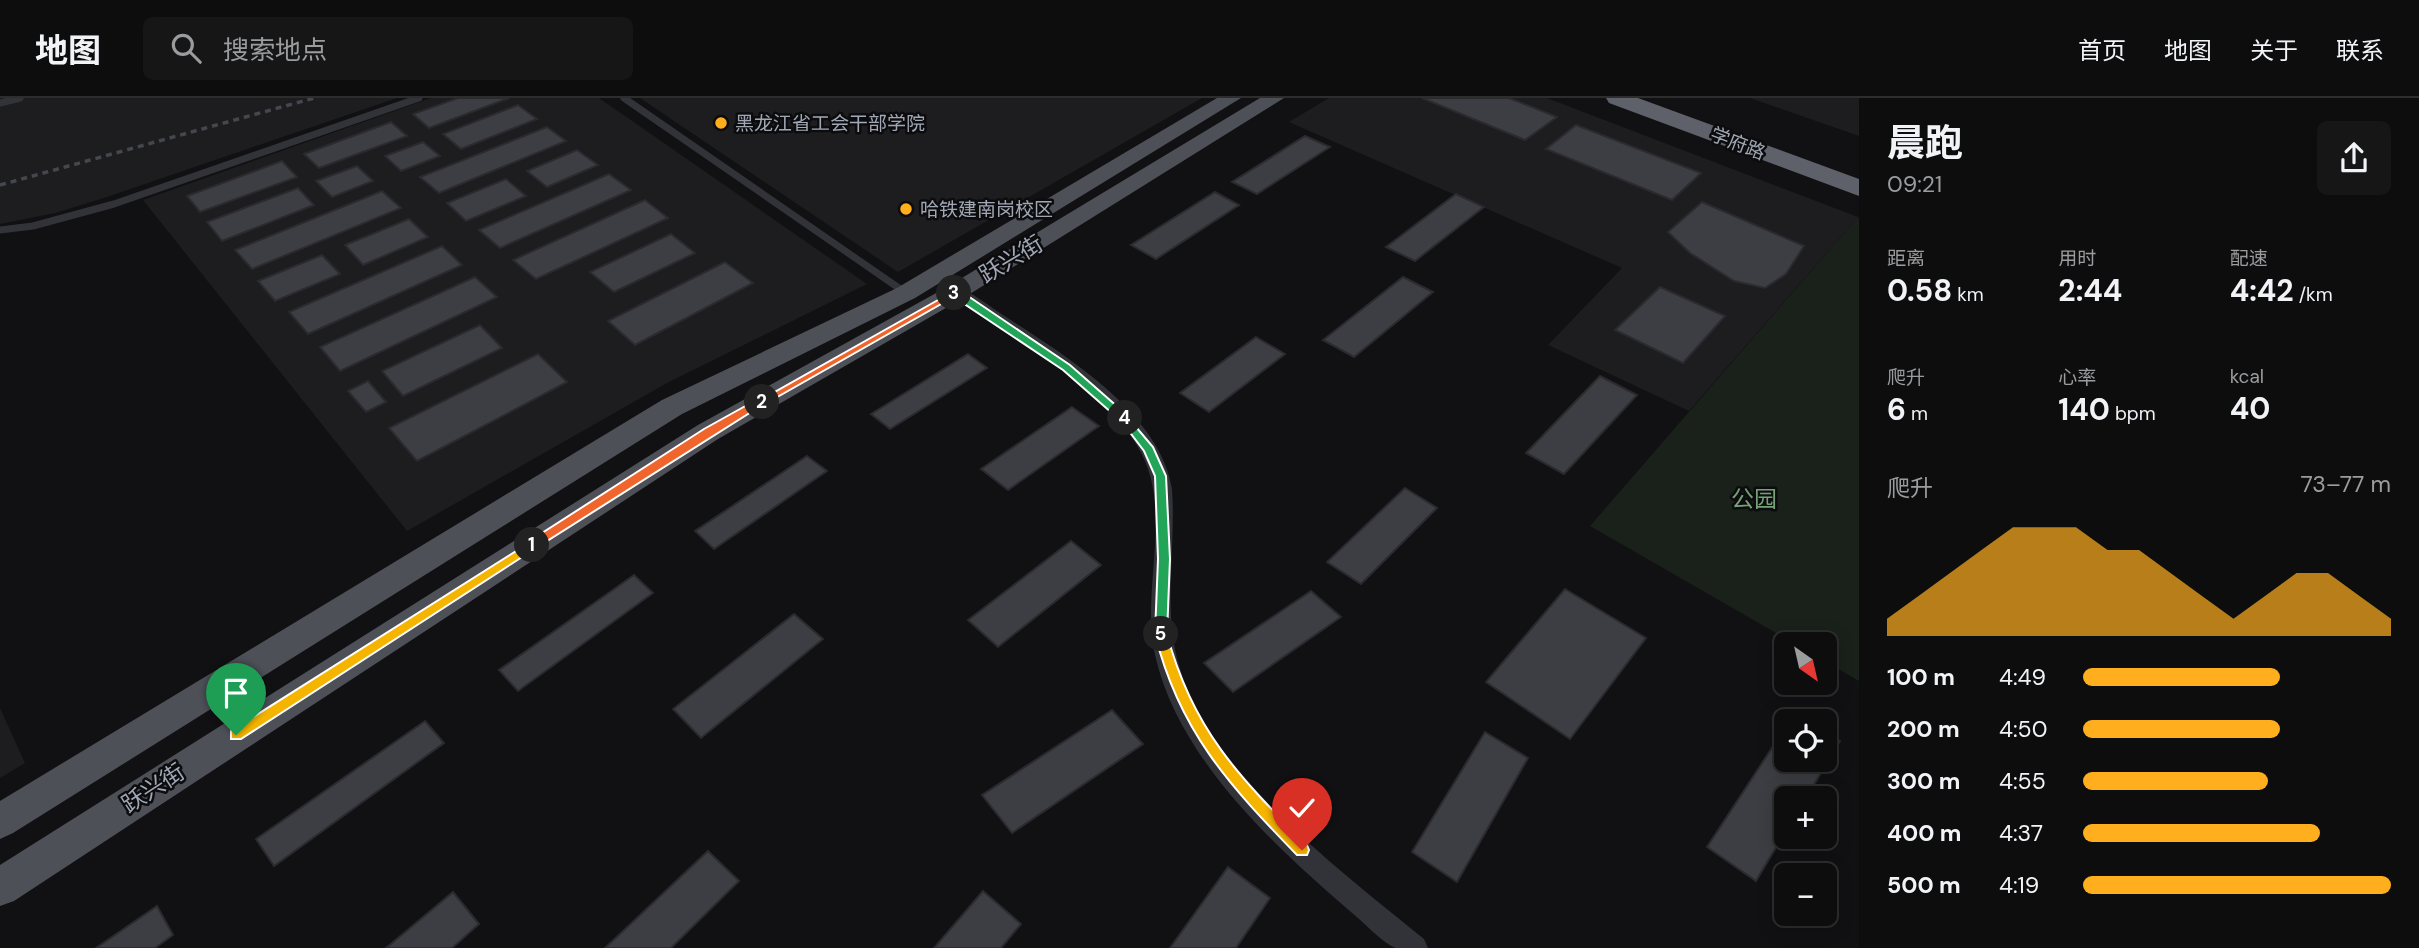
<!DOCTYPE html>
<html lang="zh">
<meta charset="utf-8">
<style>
:root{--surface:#0d0d0e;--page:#161617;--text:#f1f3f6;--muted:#9a9c9e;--line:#2d2d2e;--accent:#ffaf1e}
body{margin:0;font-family:"DM Sans","Noto Sans SC",sans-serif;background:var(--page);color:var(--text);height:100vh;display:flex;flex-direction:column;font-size:26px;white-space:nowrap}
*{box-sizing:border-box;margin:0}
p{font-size:23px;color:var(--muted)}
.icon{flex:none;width:38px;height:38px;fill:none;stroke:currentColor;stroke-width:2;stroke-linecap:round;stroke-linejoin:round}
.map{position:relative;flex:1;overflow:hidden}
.drawer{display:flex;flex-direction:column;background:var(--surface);width:560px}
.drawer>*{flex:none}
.needle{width:46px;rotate:146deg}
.buttons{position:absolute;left:1774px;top:534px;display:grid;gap:14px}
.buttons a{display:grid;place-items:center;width:63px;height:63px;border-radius:10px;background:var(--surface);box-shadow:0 4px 18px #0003,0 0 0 2px var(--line);font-size:35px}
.pin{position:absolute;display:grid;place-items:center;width:60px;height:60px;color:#fff;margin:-72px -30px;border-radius:50% 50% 50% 0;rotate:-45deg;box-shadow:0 0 7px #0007}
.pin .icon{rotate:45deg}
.km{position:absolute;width:35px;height:35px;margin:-18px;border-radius:50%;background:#222;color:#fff;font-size:19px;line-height:35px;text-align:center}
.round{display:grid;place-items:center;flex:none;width:74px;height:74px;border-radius:10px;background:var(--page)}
.head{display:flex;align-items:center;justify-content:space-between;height:119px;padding:0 28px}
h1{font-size:38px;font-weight:700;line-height:52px}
.stats{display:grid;grid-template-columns:repeat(3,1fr);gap:10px;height:119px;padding:7px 28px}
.stats div{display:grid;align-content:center}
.stats b{font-size:30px;font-weight:700}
.stats small{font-size:19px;font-weight:400}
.stats p{font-size:19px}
.chart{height:196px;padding:14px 28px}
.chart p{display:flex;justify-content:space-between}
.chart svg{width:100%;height:126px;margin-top:7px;fill:var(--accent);opacity:.7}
ul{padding:0 28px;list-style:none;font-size:23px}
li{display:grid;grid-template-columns:112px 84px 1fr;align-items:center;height:52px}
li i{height:18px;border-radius:9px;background:var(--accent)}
header{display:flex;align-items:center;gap:42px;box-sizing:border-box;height:98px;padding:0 35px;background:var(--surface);border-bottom:2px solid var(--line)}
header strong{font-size:33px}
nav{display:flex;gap:38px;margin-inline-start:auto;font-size:24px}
.search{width:490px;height:63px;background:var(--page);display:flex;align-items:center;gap:18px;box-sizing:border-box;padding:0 24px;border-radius:10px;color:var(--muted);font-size:26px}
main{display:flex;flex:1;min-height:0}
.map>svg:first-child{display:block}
</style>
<header>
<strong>地图</strong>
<div class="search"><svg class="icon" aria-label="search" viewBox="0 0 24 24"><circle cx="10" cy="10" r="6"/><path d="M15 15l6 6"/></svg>搜索地点</div>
<nav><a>首页</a><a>地图</a><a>关于</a><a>联系</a></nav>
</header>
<main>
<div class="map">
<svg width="1859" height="850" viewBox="0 0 1859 850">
<rect width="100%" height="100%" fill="#111113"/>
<g fill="#1d1d20">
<path d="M0,0H397L104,100L55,115L0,126Z"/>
<path d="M431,0H599L867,186L667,285L407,433L143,102Z"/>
<path d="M640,0H1202L898,174Z"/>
<path d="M1329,0H1547L1858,119L1689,313L1548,247L1622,170L1289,24Z"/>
<path d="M1750,0H1859V38Z"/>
<path d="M0,610L25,665L0,680Z"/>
</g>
<path fill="#19211a" d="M1858,119L1859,120V583L1825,563V546H1795L1590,428Z"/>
<g fill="#3d3e43" stroke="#2b2b2f" stroke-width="2">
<path d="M458,0H509L429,30L413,16Z"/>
<path d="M1422,0H1509L1557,19L1525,42Z"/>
<path d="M518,7L537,21L461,51L443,36Z"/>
<path d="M391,24L407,38L319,70L304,56Z"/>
<path d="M1576,27L1701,75L1672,102L1546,51Z"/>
<path d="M547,29L566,43L439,95L420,79Z"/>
<path d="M1305,38L1330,49L1257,96L1232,84Z"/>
<path d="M423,44L440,58L401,73L385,58Z"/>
<path d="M577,52L598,67L547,89L527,73Z"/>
<path d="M282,63L297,79L200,114L187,98Z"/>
<path d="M357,68L373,83L332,99L316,83Z"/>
<path d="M609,76L631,92L500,150L479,132Z"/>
<path d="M506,81L526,98L466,123L447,105Z"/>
<path d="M298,90L314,107L222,143L207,124Z"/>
<path d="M382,93L401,110L252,171L235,152Z"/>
<path d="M1215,94L1239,107L1156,161L1131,147Z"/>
<path d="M1456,96L1484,109L1415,163L1386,149Z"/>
<path d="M645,102L668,120L536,181L513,162Z"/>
<path d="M1702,104L1804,148L1786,176L1765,190L1734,183L1690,155L1668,134Z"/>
<path d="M409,121L428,139L363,167L345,147Z"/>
<path d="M671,136L695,155L614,194L590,174Z"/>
<path d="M442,148L462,167L308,236L289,214Z"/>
<path d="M322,157L340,176L275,203L258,183Z"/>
<path d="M725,164L753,185L635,247L608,223Z"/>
<path d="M475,179L497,199L340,273L320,249Z"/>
<path d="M1403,179L1433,194L1354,259L1323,242Z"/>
<path d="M1660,189L1725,218L1683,265L1615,232Z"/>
<path d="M480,227L502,250L403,298L382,273Z"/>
<path d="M1256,239L1285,256L1209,314L1180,295Z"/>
<path d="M538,256L567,284L417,363L389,330Z"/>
<path d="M968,256L987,270L890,331L871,316Z"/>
<path d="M1600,278L1637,297L1564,376L1526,355Z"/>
<path d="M368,283L386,304L366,314L348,293Z"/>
<path d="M1072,309L1099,328L1008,392L981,371Z"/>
<path d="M807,358L827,373L714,451L695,433Z"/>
<path d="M1405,390L1437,410L1361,486L1327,464Z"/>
<path d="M1071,443L1101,467L998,549L968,522Z"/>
<path d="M634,477L653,495L518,593L499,572Z"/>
<path d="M1565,491L1646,540L1570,641L1486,584Z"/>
<path d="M1311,493L1341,519L1233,594L1204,565Z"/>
<path d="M794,516L823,541L701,640L673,611Z"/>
<path d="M1112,612L1143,646L1012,735L982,697Z"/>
<path d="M425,623L444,645L274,768L256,741Z"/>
<path d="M1787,627V662H1825V634L1840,643L1806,700H1787V731L1756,783L1707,749Z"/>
<path d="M1485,634L1528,660L1457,784L1412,754Z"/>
<path d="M708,753L739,783L671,850H605Z"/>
<path d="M1228,769L1270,800L1236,850H1170Z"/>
<path d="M983,793L1021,826L1001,850H934Z"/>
<path d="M453,794L479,826L452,850H386Z"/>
<path d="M157,808L173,837L155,850H96Z"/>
</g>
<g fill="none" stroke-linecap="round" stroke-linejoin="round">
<g stroke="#323339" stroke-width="7">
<path d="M624,0L906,195"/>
<path d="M0,5L20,0"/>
<path d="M0,132L33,128L114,106L419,0"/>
</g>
<path fill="#323339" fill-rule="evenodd" d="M956,189C973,194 991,210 1006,219C1065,257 1161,316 1172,391C1176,446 1164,502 1176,556C1202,670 1338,771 1424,841L1428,850C1418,850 1405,850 1396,850C1385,847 1361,822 1351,814C1274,748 1178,660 1155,557C1140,490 1175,411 1138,349C1103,289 1009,236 950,197L948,194L950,191Z"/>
<g fill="#4e5058" fill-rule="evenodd">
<path d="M1217,0H1241L915,200L682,316L13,735L0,741V703L662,302L897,190Z"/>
<path d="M1260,0H1284L965,199L718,341L14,803L0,808V767L698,327L947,189Z"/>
</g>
<path fill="#5e616a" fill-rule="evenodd" d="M1606,0H1638L1859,81V98L1609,5Z"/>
<path stroke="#45474e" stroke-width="3.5" stroke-dasharray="6 5" stroke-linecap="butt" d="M0,87L314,0"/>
</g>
<path fill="#f5b400" stroke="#fff" stroke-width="2" d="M532,443L536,444V450L241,641H231V633Z"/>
<path fill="#f0652b" stroke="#fff" stroke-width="2" d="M758,301L767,304L536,450H528V444L704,331Z"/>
<path fill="#f0652b" stroke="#fff" stroke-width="2" d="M954,193L959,195L957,197L765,306L757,304Z"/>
<path fill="#22a559" stroke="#fff" stroke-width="2" d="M953,192H959L1070,267L1128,318V323H1121L1063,272L951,197Z"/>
<path fill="#22a559" stroke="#fff" stroke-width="2" d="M1125,316L1153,349L1166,378L1170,461L1167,536L1161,541L1155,536L1158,461L1155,378L1144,353L1119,320Z"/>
<path fill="#f5b400" stroke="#fff" stroke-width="2" d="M1161,530L1167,536C1192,631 1239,679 1307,747L1309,752L1307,757H1297C1229,687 1179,633 1155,536Z"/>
<g fill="#ffaf1e" stroke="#0c0c0e" stroke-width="2.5">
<circle cx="721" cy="25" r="7"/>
<circle cx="906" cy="111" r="7"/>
</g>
<g text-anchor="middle" stroke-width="5" stroke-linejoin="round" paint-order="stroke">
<g font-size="19" fill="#a1a8b5" stroke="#0c0c0e" text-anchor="start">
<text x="735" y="32">黑龙江省工会干部学院</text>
<text x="920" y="118">哈铁建南岗校区</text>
</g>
<g font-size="19" fill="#a1a8b5" stroke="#0c0c0e">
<text transform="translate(1738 45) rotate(21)" y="7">学府路</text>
</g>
<g font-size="23" fill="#a1a8b5" stroke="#0c0c0e">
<text transform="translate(1011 161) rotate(-31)" y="8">跃兴街</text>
<text transform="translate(153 690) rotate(-33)" y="8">跃兴街</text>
</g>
<g font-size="23" fill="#76a278" stroke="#0c0c0e">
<text x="1754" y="409">公园</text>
</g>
</g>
</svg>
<div class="buttons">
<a><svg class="needle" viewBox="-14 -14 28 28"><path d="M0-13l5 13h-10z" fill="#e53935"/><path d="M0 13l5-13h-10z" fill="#9a9c9e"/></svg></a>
<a><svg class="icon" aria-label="locate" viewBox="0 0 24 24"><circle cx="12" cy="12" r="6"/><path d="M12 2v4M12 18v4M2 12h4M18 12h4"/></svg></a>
<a>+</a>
<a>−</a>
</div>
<div class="pin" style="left:236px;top:637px;background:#1e9e55"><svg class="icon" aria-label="arrive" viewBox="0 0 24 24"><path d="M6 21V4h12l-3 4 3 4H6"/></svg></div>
<div class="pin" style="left:1302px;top:752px;background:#d93025"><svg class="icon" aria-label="check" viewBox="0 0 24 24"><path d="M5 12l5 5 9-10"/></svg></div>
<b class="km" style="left:532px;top:447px">1</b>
<b class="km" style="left:762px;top:304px">2</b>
<b class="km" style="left:954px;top:195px">3</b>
<b class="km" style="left:1125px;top:320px">4</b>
<b class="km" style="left:1161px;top:536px">5</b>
</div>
<section class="drawer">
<div class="head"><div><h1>晨跑</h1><p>09:21</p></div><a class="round"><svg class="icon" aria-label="share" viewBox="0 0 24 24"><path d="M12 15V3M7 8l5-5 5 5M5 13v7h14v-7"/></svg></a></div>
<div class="stats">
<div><p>距离</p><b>0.58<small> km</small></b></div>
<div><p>用时</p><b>2:44</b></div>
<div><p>配速</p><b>4:42<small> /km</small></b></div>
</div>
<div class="stats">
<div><p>爬升</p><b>6<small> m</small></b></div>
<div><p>心率</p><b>140<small> bpm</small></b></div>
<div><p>kcal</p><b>40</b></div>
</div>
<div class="chart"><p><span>爬升</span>73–77 m</p>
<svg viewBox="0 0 160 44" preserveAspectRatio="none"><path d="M0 44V38L10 30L20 22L30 14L40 6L50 6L60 6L70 14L80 14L90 22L100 30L110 38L120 30L130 22L140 22L150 30L160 38V44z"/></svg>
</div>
<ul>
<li><b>100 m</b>4:49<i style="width:64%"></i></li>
<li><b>200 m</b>4:50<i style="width:64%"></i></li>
<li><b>300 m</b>4:55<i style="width:60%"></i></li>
<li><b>400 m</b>4:37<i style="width:77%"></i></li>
<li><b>500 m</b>4:19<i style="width:100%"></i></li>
</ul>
</section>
</main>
